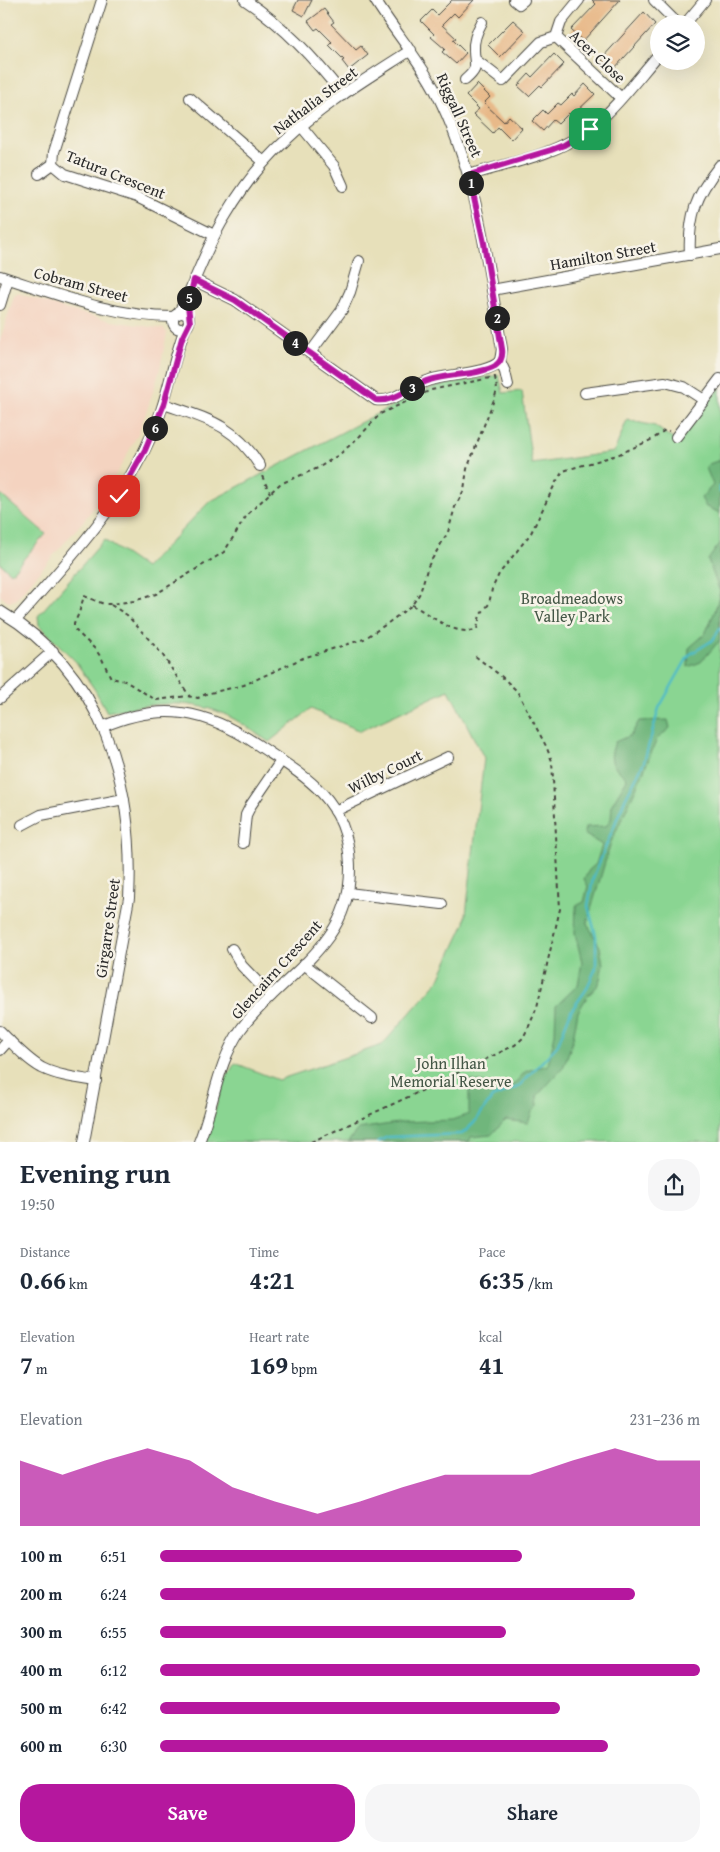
<!DOCTYPE html>
<meta charset="utf-8">
<style>
:root{--surface:#fff;--page:#f6f6f7;--text:#1f2937;--muted:#747a83;--accent:#b5179e}
body{margin:0;font-family:"Gentium Book Plus",serif;background:var(--page);color:var(--text);height:100vh;display:flex;flex-direction:column;font-size:19px;white-space:nowrap}
*{box-sizing:border-box;margin:0}
p{font-size:16px;color:var(--muted)}
.icon{flex:none;width:28px;height:28px;fill:none;stroke:currentColor;stroke-width:2;stroke-linecap:round;stroke-linejoin:round}
.map{position:relative;height:1142px;overflow:hidden}
.side{display:flex;flex-direction:column;background:var(--surface);flex:1}
.side>*{flex:none}
.tools{position:absolute;left:650px;top:15px;display:grid;gap:10px}
.tools a{display:grid;place-items:center;width:55px;height:55px;border-radius:50%;background:var(--surface);box-shadow:0 5px 20px #0002;font-size:25px}
.pin{position:absolute;display:grid;place-items:center;width:42px;height:42px;color:#fff;margin:-21px;border-radius:10px;box-shadow:0 2px 8px #0006}
.km{position:absolute;width:25px;height:25px;margin:-12px;border-radius:50%;background:#222;color:#fff;font-size:14px;line-height:25px;text-align:center}
.round{display:grid;place-items:center;flex:none;width:52px;height:52px;border-radius:20px;background:var(--page)}
.summary{display:flex;align-items:center;justify-content:space-between;height:85px;padding:0 20px}
h1{font-size:28px;font-weight:700;line-height:38px}
.metrics{display:grid;grid-template-columns:repeat(3,1fr);gap:8px;height:85px;padding:5px 20px}
.metrics div{display:grid;align-content:center}
.metrics b{font-size:25px;font-weight:700}
.metrics small{font-size:14px;font-weight:400}
.metrics p{font-size:14px}
.chart{height:140px;padding:10px 20px}
.chart p{display:flex;justify-content:space-between}
.chart svg{width:100%;height:90px;margin-top:5px;fill:var(--accent);opacity:.7}
.action{display:flex;gap:10px;margin-top:auto;padding:10px 20px}
.action a{flex:1;height:58px;border-radius:20px;background:var(--accent);color:#fff;font-size:20px;font-weight:700;line-height:58px;text-align:center}
.action a+a{background:var(--page);color:var(--text)}
ul{padding:0 20px;list-style:none;font-size:16px}
li{display:grid;grid-template-columns:80px 60px 1fr;align-items:center;height:38px}
li i{height:12px;border-radius:6px;background:var(--accent)}
.map>svg:first-child{display:block}
</style>
<div class="map">
<svg width="720" height="1142" viewBox="0 0 720 1142">
<rect width="100%" height="100%" fill="#f7f3e8"/>
<filter id="ink" filterUnits="userSpaceOnUse"><feTurbulence type="fractalNoise" baseFrequency=".02" numOctaves="2"/><feDisplacementMap in="SourceGraphic" scale="10" xChannelSelector="R" yChannelSelector="G"/><feConvolveMatrix kernelMatrix="1 2 1 2 8 2 1 2 1" color-interpolation-filters="sRGB"/></filter>
<filter id="wash" filterUnits="userSpaceOnUse"><feTurbulence type="fractalNoise" baseFrequency=".0096" numOctaves="4" result="noise"/><feDisplacementMap in="SourceGraphic" scale="20" xChannelSelector="R" yChannelSelector="G"/><feGaussianBlur stdDeviation="1.12" result="paint"/><feColorMatrix in="noise" values="0 0 0 0 0 0 0 0 0 0 0 0 0 0 0 0 0 1.4 0 .05"/><feComposite in="paint" operator="in"/></filter>
<g filter="url(#wash)">
<rect width="100%" height="100%" fill="#e7e0ba"/>
<path fill="#f4d3c0" d="M18,293L65,309L112,321L164,329L167,333L159,373L147,410L138,434L122,464L107,490L85,519L15,600L9,601L0,596V340L14,296Z"/>
<g fill="#8ad592" stroke="#5a805e">
<path d="M499,375L503,393L522,391L532,464L614,452L627,420L655,426L677,442L720,387V1142H206L223,1083L235,1063L278,1080L382,1045L438,981L465,923L484,758L449,690L360,731L311,709L269,742C254,732 240,721 224,714C186,697 146,705 107,712L95,690L76,662L39,625L38,616L104,540L145,568L209,502L413,395L437,386Z"/>
<path d="M0,494L46,534L11,573L0,563Z"/>
</g>
<g fill="#6fb67c" stroke="#4d7054">
<path d="M720,460V513L706,507L701,498L713,485L706,468L709,464Z"/>
<path d="M720,543V640L701,662L688,667L689,648L705,634L715,611L720,592L708,560Z"/>
<path d="M668,720L670,728L657,739L643,773L611,842L587,923L600,947L603,964L599,984L587,997L578,1012L572,1043L563,1068L537,1096L538,1106L532,1112L528,1123L506,1120L491,1135L471,1137L469,1142H348L358,1129L404,1122L452,1120L469,1114V1080L484,1083L493,1093L513,1085L526,1071L548,1065L555,1034L556,1006L578,985L582,962L575,933L576,906L584,902L588,886L584,879L589,870L596,864L602,845L584,834L585,827L606,826L611,819L612,804L627,779C613,764 607,764 615,742L631,735L639,721Z"/>
</g>
<g fill="none" stroke-linecap="round" stroke-linejoin="round">
<g stroke="#4ebbc7" stroke-width="2.5">
<path d="M720,487V492"/>
<path d="M378,1142L387,1137L462,1134L474,1123L492,1098L518,1087L557,1046L571,1011L586,990L596,968V936L588,906L593,878L625,799L644,762L659,708L689,655L713,640L720,628"/>
</g>
</g>
<g id="blocks">
<g fill="#e8b989">
<path d="M298,0H312L304,16L293,10Z"/>
<path d="M452,0H474L458,17L454,13L442,25L456,38L453,40L466,53L456,64L442,52L445,49L431,37L434,34L421,21L432,10L437,15Z"/>
<path d="M592,0H620L583,41L571,30L596,4Z"/>
<path d="M324,9L334,22L331,24L356,50L361,46L368,55L349,70L342,61L344,60L329,45L332,42L318,28L315,30L308,21Z"/>
<path d="M644,12L655,24L613,70L601,59Z"/>
<path d="M513,20L525,31L500,57L488,45Z"/>
<path d="M554,54L564,64L542,87L540,85L529,96L518,86L529,74L532,77Z"/>
<path d="M477,84L490,97L484,103L504,122L509,116L522,128L511,140L498,127L493,133L473,114L479,109L466,96Z"/>
<path d="M585,84L595,94L572,116L569,113L558,124L553,120L543,131L532,121L543,110L547,114L558,103L561,105L572,94L574,96Z"/>
</g>
</g>
</g>
<g filter="url(#ink)">
<use href="#blocks" fill-opacity="0" stroke="#474640" stroke-width="1"/>
<g fill="none" stroke-linecap="round" stroke-linejoin="round">
<g stroke="#474640" stroke-width="12">
<g id="minor">
<path d="M102,0L54,152L53,164L65,174L137,197L214,235"/>
<path d="M245,0C284,26 314,58 343,95"/>
<path d="M375,0C394,31 419,59 436,92C477,172 487,262 502,349L500,361L505,372L508,385"/>
<path d="M514,0L519,4L524,0"/>
<path d="M654,0L678,24"/>
<path d="M685,24L705,0"/>
<path d="M556,37L621,98"/>
<path d="M477,61L503,81L541,42L556,37L561,22L579,0"/>
<path d="M465,80C480,67 474,66 474,50C473,40 477,31 482,22"/>
<path d="M190,98L264,162"/>
<path d="M301,126L334,166L343,186"/>
<path d="M39,174L53,164"/>
<path d="M469,175C510,163 557,155 591,128C616,108 638,78 659,54"/>
<path d="M690,255C688,216 696,195 720,165"/>
<path d="M0,276C56,294 114,317 174,317"/>
<path d="M194,280L235,300L376,400C394,403 412,385 430,380C447,374 489,374 500,361"/>
<path d="M492,290L720,249"/>
<path d="M0,305L8,279"/>
<circle cx="181" cy="321" r="8"/>
<path d="M178,314C196,282 206,246 226,215C242,188 262,162 285,141C322,105 368,78 411,50"/>
<path d="M310,353L342,310L350,292L359,261"/>
<path d="M585,393L665,382L684,387L704,400"/>
<path d="M164,404C207,419 234,424 260,466"/>
<path d="M676,437L720,379"/>
<path d="M0,611C104,673 135,783 129,898L84,1142"/>
<path d="M16,620C70,558 120,508 154,430C168,398 172,362 185,329"/>
<path d="M0,698L53,651"/>
<path d="M102,727C162,701 206,710 258,745C280,760 304,774 322,793C357,831 359,894 329,936C304,971 266,995 241,1029C217,1063 214,1105 199,1142"/>
<path d="M335,811L448,757"/>
<path d="M22,825L41,815L124,799"/>
<path d="M243,843L246,815L251,805L281,761"/>
<path d="M348,893L442,904"/>
<path d="M232,949L242,966L271,996"/>
<path d="M304,964L372,1018"/>
<path d="M0,1031C13,1044 26,1059 42,1068C58,1076 78,1078 96,1081"/>
<path d="M0,1050L9,1040"/>
</g>
</g>
<g stroke="#474640" stroke-width="2" stroke-dasharray="4 4" stroke-linecap="butt">
<path d="M495,377L497,389L495,397L467,469L464,490L455,507L448,532L428,566L420,593L412,605L388,623L364,639L303,658L244,685L206,694L198,698L187,696L156,700L125,681L111,678L102,659L96,650L74,629V624L79,613L84,596L104,604H110L134,601L156,594L224,552L247,515L270,493L280,484L318,468L340,454L360,436L380,414L431,390Z"/>
<path d="M262,476L270,493"/>
<path d="M111,605L127,615L162,654L190,697"/>
<path d="M412,605C431,614 454,638 477,629L480,615L489,604L492,589L499,574L531,533L556,482L563,471L617,455L653,439L665,430L669,431"/>
<path d="M311,1142L421,1091L515,1045L523,1038L530,1024L537,1007L560,909L552,761L546,746L517,691L501,676L475,656"/>
</g>
<use href="#minor" stroke="#fff" stroke-width="10"/>
</g>
</g>
<g fill="none" stroke-linecap="round" stroke-linejoin="round" filter="url(#ink)">
<g stroke="#fff" stroke-width="10">
<path id="route" d="M119,496L145,450L164,404L182,338L190,322L188,306L194,280L235,300L376,400C395,403 412,385 430,380C448,374 479,375 495,366C501,362 503,356 502,349L484,243L469,175L551,150L564,145L590,129"/>
</g>
<use href="#route" stroke="#b5179e" stroke-width="6"/>
</g>
<g text-anchor="middle" stroke-width="5" stroke-linejoin="round" paint-order="stroke">
<g font-size="16" fill="#2b2b2b" stroke="#f7f3e8">
<text transform="translate(598 56) rotate(43)" y="6">Acer Close</text>
<text transform="translate(315 100) rotate(-37)" y="6">Nathalia Street</text>
<text transform="translate(460 115) rotate(66)" y="6">Riggall Street</text>
<text transform="translate(116 174) rotate(22)" y="6">Tatura Crescent</text>
<text transform="translate(603 255) rotate(-10)" y="6">Hamilton Street</text>
<text transform="translate(81 284) rotate(15)" y="6">Cobram Street</text>
<text transform="translate(385 771) rotate(-26)" y="6">Wilby Court</text>
<text transform="translate(107 928) rotate(-82)" y="6">Girgarre Street</text>
<text transform="translate(276 969) rotate(-48)" y="6">Glencairn Crescent</text>
</g>
<g font-size="16" fill="#435645" stroke="#f7f3e8">
<text x="572" y="604">Broadmeadows<tspan x="572" dy="18">Valley Park</tspan></text>
<text x="451" y="1069">John Ilhan<tspan x="451" dy="18">Memorial Reserve</tspan></text>
</g>
</g>
</svg>
<div class="tools">
<a><svg class="icon" aria-label="layers" viewBox="0 0 24 24"><path d="M12 4l9 5-9 5-9-5zM3 14l9 5 9-5"/></svg></a>
</div>
<div class="pin" style="left:590px;top:129px;background:#1e9e55"><svg class="icon" aria-label="arrive" viewBox="0 0 24 24"><path d="M6 21V4h12l-3 4 3 4H6"/></svg></div>
<div class="pin" style="left:119px;top:496px;background:#d93025"><svg class="icon" aria-label="check" viewBox="0 0 24 24"><path d="M5 12l5 5 9-10"/></svg></div>
<b class="km" style="left:471px;top:183px">1</b>
<b class="km" style="left:497px;top:318px">2</b>
<b class="km" style="left:412px;top:388px">3</b>
<b class="km" style="left:295px;top:343px">4</b>
<b class="km" style="left:189px;top:298px">5</b>
<b class="km" style="left:155px;top:428px">6</b>
</div>
<section class="side">
<div class="summary"><div><h1>Evening run</h1><p>19:50</p></div><a class="round"><svg class="icon" aria-label="share" viewBox="0 0 24 24"><path d="M12 15V3M7 8l5-5 5 5M5 13v7h14v-7"/></svg></a></div>
<div class="metrics">
<div><p>Distance</p><b>0.66<small> km</small></b></div>
<div><p>Time</p><b>4:21</b></div>
<div><p>Pace</p><b>6:35<small> /km</small></b></div>
</div>
<div class="metrics">
<div><p>Elevation</p><b>7<small> m</small></b></div>
<div><p>Heart rate</p><b>169<small> bpm</small></b></div>
<div><p>kcal</p><b>41</b></div>
</div>
<div class="chart"><p><span>Elevation</span>231–236 m</p>
<svg viewBox="0 0 160 44" preserveAspectRatio="none"><path d="M0 44V12L10 19L20 12L30 6L40 12L50 25L60 32L70 38L80 32L90 25L100 19L110 19L120 19L130 12L140 6L150 12L160 12V44z"/></svg>
</div>
<ul>
<li><b>100 m</b>6:51<i style="width:67%"></i></li>
<li><b>200 m</b>6:24<i style="width:88%"></i></li>
<li><b>300 m</b>6:55<i style="width:64%"></i></li>
<li><b>400 m</b>6:12<i style="width:100%"></i></li>
<li><b>500 m</b>6:42<i style="width:74%"></i></li>
<li><b>600 m</b>6:30<i style="width:83%"></i></li>
</ul>
<div class="action"><a>Save</a><a>Share</a></div>
</section>
